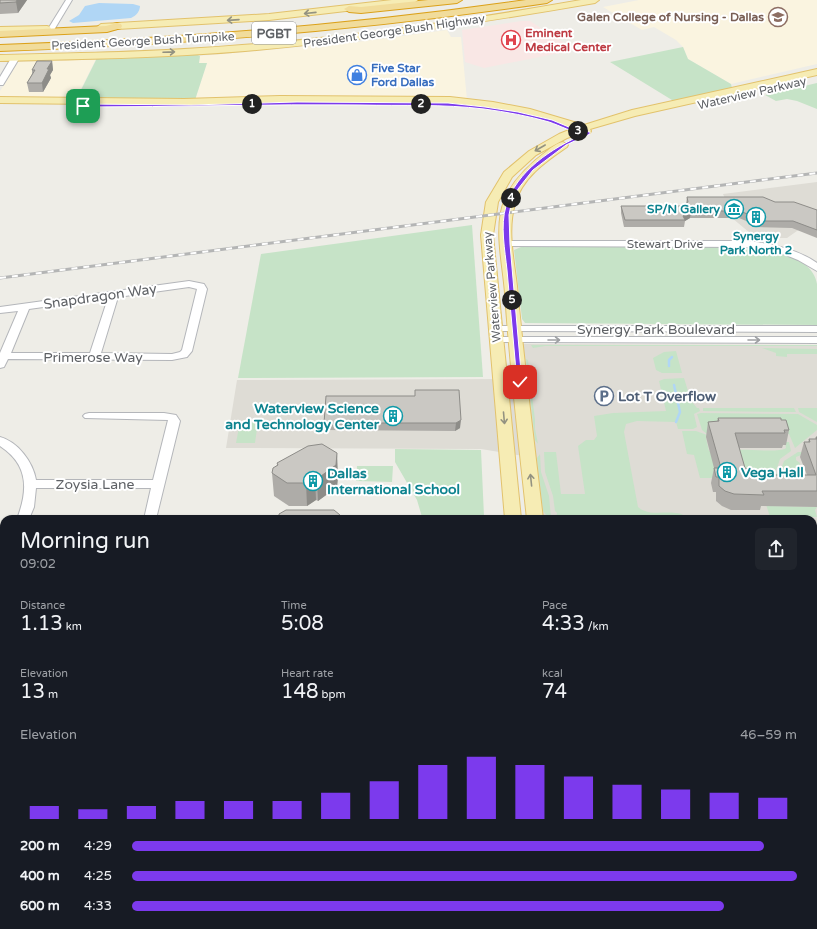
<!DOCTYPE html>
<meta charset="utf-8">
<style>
:root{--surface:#171b24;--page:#20242c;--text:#f1f3f6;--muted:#9ea1a6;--accent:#7c3aed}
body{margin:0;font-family:"Varela Round",sans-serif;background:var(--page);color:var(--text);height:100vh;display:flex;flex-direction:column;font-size:15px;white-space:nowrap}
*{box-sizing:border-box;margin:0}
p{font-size:13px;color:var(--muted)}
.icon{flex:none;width:22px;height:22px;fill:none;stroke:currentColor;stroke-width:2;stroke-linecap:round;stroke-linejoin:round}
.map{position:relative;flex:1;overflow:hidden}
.panel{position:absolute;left:0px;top:515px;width:817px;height:414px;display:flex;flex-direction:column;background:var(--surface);border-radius:12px 12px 0 0;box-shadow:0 1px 3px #0004}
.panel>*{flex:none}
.pin{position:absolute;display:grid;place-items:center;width:34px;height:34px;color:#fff;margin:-17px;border-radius:8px;box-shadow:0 2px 6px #0006}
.km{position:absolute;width:20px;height:20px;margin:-10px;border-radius:50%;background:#222;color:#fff;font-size:11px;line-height:20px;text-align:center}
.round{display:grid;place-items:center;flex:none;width:42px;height:42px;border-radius:6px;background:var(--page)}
.headline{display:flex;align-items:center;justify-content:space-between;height:68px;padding:0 20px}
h1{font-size:22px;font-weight:600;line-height:30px}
.metrics{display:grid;grid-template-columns:repeat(3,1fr);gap:6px;height:68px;padding:4px 20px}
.metrics div{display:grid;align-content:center}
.metrics b{font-size:20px;font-weight:600}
.metrics small{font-size:11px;font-weight:400}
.metrics p{font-size:11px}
.chart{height:112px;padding:8px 20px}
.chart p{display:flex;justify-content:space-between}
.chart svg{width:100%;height:72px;margin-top:4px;stroke:var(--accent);stroke-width:6}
ul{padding:0 20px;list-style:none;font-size:13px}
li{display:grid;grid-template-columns:64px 48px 1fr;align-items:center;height:30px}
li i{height:10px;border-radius:5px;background:var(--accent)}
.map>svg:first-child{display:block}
</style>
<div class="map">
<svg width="817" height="929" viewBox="0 0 817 929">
<rect width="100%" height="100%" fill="#eeede7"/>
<g fill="#faf4e0">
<path d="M639,0H817V64L731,84L688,59L683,47L676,40L654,27L642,30L603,7Z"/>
<path d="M447,30L451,37H461L467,100H195L207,63H199L200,56L357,42Z"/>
<path d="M96,59L77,97H0V91L18,62Z"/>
</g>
<g fill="#dedcd5">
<path d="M817,182V217L787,238H756L732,218H703L698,204L727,203L723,194Z"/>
<path d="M523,344L817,345V929H591L590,925H813V519H543L536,458L481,449L226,448L237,380L527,379Z"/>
</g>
<path fill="#f9e7e5" d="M522,21H530L575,50L484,68L465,62L462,30Z"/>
<g fill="#c6e3c7">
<path d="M683,47L688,59L731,84L732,88L676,100H672L610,62Z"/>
<path d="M195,54L200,56L199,63H207L195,100H76L97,58Z"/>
<path d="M817,83V109L797,101L787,99L776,101L765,95Z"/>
<path d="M472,225L483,377L238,378L261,254Z"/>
<path d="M521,247H753C774,251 813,257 817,284C817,297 817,312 817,325L525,323L522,319L514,250Z"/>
<path d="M531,345H817V346H545L533,348Z"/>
<path d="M762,348L817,349V354H787V357L776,356V353Z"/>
<path d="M676,351L682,373H662L656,370L653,358L664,352Z"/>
<path d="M526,359L528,360L535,420V429L538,444L535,440Z"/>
<path d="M684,378L691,401L697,408H699L700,411L694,414L697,427L693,429H678L676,422L637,421L626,424L624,432L638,507C652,519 672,507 687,517L688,519L556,518L557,513L555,511L553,496L545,472L544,452H556L561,494H585L578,446L586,440H594L597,436L594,416L613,413L666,411L659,381L664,379Z"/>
<path d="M703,408H794L796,412L703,411Z"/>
<path d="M798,408H817V422L799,412Z"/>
<path d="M701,413L798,414L817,425V430L795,448L789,434H707L702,430L697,414Z"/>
<path d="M240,422H258L255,443H236Z"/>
<path d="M682,431H696L710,436L706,438L709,451H715L719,478H700L694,455L687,454Z"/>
<path d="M785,442H789L791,451L780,459L777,468L772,474L765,476L739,479L738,450C748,449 780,453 786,448Z"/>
<path d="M395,449L481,450L484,516L480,517H422L417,500L395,462Z"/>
<path d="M798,452H809L796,457V460L800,463L799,467L802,470L801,473L804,476H774L781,469L784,461Z"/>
<path d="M540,454L541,472L549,496L551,518L547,516L543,511L537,458Z"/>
<path d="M357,466H393L392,482L356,481Z"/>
<path d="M766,504H769V506L817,507L815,510L817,517H770Z"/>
</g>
<path fill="#b0d6f5" d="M99,3L133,4L140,6C140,11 136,16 131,18L73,23L69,21L79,15L85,6Z"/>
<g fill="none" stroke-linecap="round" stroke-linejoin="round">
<g stroke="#b0d6f5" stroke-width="2.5">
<path d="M669,366V360L672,357"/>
<path d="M674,385L680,412L676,422"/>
</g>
<path stroke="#b0d6f5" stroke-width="3" d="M813,751L817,765"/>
<g stroke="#b4b6ba" stroke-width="2">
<g id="minor">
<path d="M66,0H72L54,30H50L48,29Z"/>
<path d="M13,55H16L20,57L3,85H0V77Z"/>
<path d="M507,241H748C772,244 797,249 817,263V271L798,260L781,253L748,247L504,246L502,244Z"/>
<path d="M189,281L204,284L207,289L192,351L187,357L172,360L8,359L4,367L0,368V353L18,311L0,313V307ZM189,287L197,289L182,350L180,352L172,354L101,353L118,297ZM108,298L90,353H11L29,309Z"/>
<path d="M496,326H817V332L492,331L491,329Z"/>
<path d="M497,337H817V343L493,342L492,340L493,338Z"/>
<path d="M89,413H164L176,415L180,421L156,519H144L151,488H36L34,507L29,519H17C28,490 29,465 0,446V437C18,442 33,462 36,480H153L168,420L85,418L83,416L85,414Z"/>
<rect x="813" y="527" width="4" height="8"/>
<path d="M4,543V555L0,556V544Z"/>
<rect x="0" y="751" width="4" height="12"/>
<rect x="813" y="822" width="4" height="14"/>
<rect x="0" y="879" width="4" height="14"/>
<rect x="50" y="925" width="18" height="4"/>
</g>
</g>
<g stroke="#e2c26c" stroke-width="2">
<g id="major">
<path d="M392,0H418L414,3L269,20L101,30L97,27L101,24L269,14Z"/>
<path d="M581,0H599L595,3C479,23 362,41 245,51C163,58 82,59 0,61V55C81,53 161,52 242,45C356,37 468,20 581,0Z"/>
<path d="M47,26L50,27L51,29L50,31L0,33V27Z"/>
<path d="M817,69V75L635,116L590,129L591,131L590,133H582L567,138L536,155L512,177L498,202L493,235L521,519H505L481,235L486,202L504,172L529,151L559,134L574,128L529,115L493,108L450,103L280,102L184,105L0,103V97L184,99L280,96L450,97L493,102L530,109L584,125L632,110Z"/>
<path d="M563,142L568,145L567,147C545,162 522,178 515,204C507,230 514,260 517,286C524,364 534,441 543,519H527C519,444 510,369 505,293C503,267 496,238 501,212C506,186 527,166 547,151C552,147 557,143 563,142Z"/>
<rect x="538" y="925" width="22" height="4"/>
<rect x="568" y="925" width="22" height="4"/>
</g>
</g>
<g stroke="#dba11a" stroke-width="2">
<g id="highway">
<path d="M428,0H462L457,3L361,13L349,12L344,9L349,6L361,7Z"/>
<path d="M526,0H552L547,3C365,30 183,45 0,51V45C176,39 352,25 526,0Z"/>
<path d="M117,23L121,24L122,26L121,28L107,32L0,37V31L106,26Z"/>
</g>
</g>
<use href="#minor" fill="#fff" fill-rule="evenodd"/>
<use href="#major" fill="#f6ecb4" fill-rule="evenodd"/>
<use href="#highway" fill="#f1dc9b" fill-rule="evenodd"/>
<g stroke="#b4b5b5" stroke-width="3">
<path id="rail" d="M0,278L817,173"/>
</g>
<use href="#rail" stroke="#fff" stroke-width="2" stroke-dasharray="6" stroke-linecap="butt"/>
</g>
<g fill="#aeaca8">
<path d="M0,0H27L18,13L0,14Z"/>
<path d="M52,61L53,70L50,75L51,78L43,92H29L27,83L32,74V70Z"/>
<path d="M687,197L775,202L817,210V238L792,228L753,227L751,223L739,218H690L685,221L684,227H624L621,213V206H682L686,204Z"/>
<path d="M459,390L460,428L455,431L325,430L324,423L415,396Z"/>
<path d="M718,418L781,420L789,430L786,445H783L782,448H739L745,468L757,475H807L800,457L804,442H808L809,439H815L816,437H817V507L761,506L760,510H731L722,506L716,501V492H713L711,483L714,468L706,437L708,422L717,421Z"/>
<path d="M277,463L338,476L337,487L318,501L316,500L307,506H289L274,496L272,473L277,465Z"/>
<path d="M817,547V578H813V548Z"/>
<path d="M813,590L817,593V646L813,647Z"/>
<path d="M817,850V895L816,893H813V858L815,852H816Z"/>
<path d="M647,925H687L686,929H647Z"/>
<path d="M705,925H746L745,929H706Z"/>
</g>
<g fill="#8d8c88">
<path d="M17,0H27L18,13L16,2Z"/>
<path d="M52,61L53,70L50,75L51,78L43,92L42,83L47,69Z"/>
<path d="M691,211L690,218L685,221L683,216Z"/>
<path d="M461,420L460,428L455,431L456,423Z"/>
<path d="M337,453L338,476L337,487L318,501L317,479Z"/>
<path d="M315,477L316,500L307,506L306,483Z"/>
<path d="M816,633H817V646L813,647V645Z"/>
</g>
<g fill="#cac8c3" stroke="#8d8c88">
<path d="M0,0H17L16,2L0,3Z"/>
<path d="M37,61H52L47,69H49L42,83H27L35,70H32Z"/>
<path d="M687,197H763L775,202H794L817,210V230L793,221H754L752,216L740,211H691L683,216L685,220H625L621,206H682L688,202Z"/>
<path d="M415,390H459L461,420L456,423H324L326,396H415Z"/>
<path d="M718,418H781V420H786L789,430H784L785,433H735L745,468L756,472L757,475H816L804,442H810L809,439H817L816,437H817V491H762L764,495L734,494L725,491L719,486V477H716L714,468H721L708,422L719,421Z"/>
<path d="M322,444L337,453L336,465L317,479L315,477L306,483H287L272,473L273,468L278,465L277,463L308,446Z"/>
<path d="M286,510H334L340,515V519H279V514Z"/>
<path d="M817,547V564H813V548Z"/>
<path d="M813,590L817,593V633H813Z"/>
<path d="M815,852H817V860Z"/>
<path d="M656,925H682V928L656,927Z"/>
</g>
<defs><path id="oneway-shaft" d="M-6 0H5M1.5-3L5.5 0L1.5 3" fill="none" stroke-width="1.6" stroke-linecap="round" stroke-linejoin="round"/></defs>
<g stroke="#939281">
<use href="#oneway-shaft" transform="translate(310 13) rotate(174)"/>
<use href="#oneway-shaft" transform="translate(233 20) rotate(176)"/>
<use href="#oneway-shaft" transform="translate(169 52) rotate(-2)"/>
<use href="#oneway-shaft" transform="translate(540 148) rotate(150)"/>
<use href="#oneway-shaft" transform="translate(504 418) rotate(85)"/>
<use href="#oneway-shaft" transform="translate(531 480) rotate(-96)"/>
</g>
<g stroke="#9ea0a3">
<use href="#oneway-shaft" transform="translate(554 340)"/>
<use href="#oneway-shaft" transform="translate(754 340)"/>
</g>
<path fill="#7c3aed" stroke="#fff" d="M297,102L448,103L485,107L518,112L552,120L576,130L590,132V134L566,145L533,170L518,189L511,205L509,215L510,244L522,383L517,382C514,345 510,307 507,270C505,250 500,226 506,206C516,171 552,148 584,134C571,132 561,126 549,122C529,116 506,112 484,109C443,104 402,106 361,105C268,104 176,107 83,107L81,106L83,104L191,105Z"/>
<defs>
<g id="university-ring" transform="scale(1)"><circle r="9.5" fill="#fff" stroke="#8d6e63" stroke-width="1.5"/><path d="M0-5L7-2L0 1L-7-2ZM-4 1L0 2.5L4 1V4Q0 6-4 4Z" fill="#8d6e63"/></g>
<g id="hospital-ring" transform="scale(1)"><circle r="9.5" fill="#fff" stroke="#e0444e" stroke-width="1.5"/><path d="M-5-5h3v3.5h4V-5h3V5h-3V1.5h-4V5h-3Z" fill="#e0444e"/></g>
<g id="shop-ring" transform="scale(1)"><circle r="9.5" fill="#fff" stroke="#3f7fe0" stroke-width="1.5"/><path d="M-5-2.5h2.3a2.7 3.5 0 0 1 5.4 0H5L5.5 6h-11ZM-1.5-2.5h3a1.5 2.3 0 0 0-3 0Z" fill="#3f7fe0"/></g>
<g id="museum-ring" transform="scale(1)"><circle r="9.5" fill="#fff" stroke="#0f9aa8" stroke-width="1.5"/><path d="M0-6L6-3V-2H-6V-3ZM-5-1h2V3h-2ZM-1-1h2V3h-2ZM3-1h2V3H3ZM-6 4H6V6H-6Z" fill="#0f9aa8"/></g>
<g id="building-ring" transform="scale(1)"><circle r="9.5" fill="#fff" stroke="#0f9aa8" stroke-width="1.5"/><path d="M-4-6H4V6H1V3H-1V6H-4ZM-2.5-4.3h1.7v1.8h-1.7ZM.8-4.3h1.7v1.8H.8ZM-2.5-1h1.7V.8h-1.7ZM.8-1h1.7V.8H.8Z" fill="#0f9aa8"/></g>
<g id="parking-ring" transform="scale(1)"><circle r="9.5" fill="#fff" stroke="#5c6f8a" stroke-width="1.5"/><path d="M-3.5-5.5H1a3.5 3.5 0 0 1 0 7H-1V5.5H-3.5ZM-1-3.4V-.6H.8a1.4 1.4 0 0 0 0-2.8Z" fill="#5c6f8a"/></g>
</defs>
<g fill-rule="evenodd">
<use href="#university-ring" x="778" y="17"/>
<use href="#hospital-ring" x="511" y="40"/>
<use href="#shop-ring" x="357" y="75"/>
<use href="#museum-ring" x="734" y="209"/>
<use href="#building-ring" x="756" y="217"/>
<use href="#parking-ring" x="604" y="396"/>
<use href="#building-ring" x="393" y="416"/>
<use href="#building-ring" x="727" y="472"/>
<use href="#building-ring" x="313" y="481"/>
</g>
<g text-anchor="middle" stroke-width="4" stroke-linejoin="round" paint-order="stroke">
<g font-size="12" font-weight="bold" fill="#785e54" stroke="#fff" text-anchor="end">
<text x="764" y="21">Galen College of Nursing - Dallas</text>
</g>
<g font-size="12" fill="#5e6165" stroke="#fff">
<text transform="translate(394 31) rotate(-8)" y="4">President George Bush Highway</text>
<text transform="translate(143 41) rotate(-3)" y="4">President George Bush Turnpike</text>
<text transform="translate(752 93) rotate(-13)" y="4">Waterview Parkway</text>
<text x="665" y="248">Stewart Drive</text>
<text transform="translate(492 287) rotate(-95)" y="4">Waterview Parkway</text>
</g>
<g font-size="12" font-weight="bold" fill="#be3a42" stroke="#fff" text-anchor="start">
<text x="525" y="37">Eminent<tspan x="525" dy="14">Medical Center</tspan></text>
</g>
<g font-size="12" font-weight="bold" fill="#366cbe" stroke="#fff" text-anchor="start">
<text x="371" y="72">Five Star<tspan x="371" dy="14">Ford Dallas</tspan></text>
</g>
<g font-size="12" font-weight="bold" fill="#0d838f" stroke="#fff" text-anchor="end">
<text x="720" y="213">SP/N Gallery</text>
<text x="756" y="240" text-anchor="middle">Synergy<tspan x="756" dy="14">Park North 2</tspan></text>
</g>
<rect fill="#fff" stroke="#8e9093" stroke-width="1" x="252" y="22" width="44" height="22" rx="3"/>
<g font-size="13" font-weight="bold" fill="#5e6165">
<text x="274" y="38">PGBT</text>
</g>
<g font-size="14" fill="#5e6165" stroke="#fff">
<text transform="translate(100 296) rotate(-8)" y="5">Snapdragon Way</text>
<text x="656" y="334">Synergy Park Boulevard</text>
<text x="93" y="362">Primerose Way</text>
<text x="95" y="489">Zoysia Lane</text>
</g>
<g font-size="14" font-weight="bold" fill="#4e5e75" stroke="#fff" text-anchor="start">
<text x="618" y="401">Lot T Overflow</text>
</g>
<g font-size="14" font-weight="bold" fill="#0d838f" stroke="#fff" text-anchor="start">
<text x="379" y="413" text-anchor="end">Waterview Science<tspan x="379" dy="16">and Technology Center</tspan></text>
<text x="741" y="477">Vega Hall</text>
<text x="327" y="478">Dallas<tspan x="327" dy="16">International School</tspan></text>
</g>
</g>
</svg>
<div class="pin" style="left:83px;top:106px;background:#1e9e55"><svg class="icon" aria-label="arrive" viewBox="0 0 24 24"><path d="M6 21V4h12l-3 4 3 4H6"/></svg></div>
<div class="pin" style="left:520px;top:382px;background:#d93025"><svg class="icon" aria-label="check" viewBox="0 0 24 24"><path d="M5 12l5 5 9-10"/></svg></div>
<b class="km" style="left:252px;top:104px">1</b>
<b class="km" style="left:421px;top:104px">2</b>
<b class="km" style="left:578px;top:131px">3</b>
<b class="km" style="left:511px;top:198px">4</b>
<b class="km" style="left:512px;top:300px">5</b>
<section class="panel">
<div class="headline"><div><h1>Morning run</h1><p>09:02</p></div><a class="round"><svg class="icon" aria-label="share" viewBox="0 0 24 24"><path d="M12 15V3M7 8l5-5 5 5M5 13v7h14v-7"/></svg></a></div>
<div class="metrics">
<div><p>Distance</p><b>1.13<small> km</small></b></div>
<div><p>Time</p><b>5:08</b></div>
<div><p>Pace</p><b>4:33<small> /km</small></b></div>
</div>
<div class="metrics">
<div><p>Elevation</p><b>13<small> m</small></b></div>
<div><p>Heart rate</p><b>148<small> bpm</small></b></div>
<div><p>kcal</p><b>74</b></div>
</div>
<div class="chart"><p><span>Elevation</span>46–59 m</p>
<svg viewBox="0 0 160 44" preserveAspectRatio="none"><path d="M5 44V36M15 44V38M25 44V36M35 44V33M45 44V33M55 44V33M65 44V28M75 44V21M85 44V11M95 44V6M105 44V11M115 44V18M125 44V23M135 44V26M145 44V28M155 44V31"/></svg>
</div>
<ul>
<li><b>200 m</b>4:29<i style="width:95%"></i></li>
<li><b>400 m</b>4:25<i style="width:100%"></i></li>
<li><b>600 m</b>4:33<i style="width:89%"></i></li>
</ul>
</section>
</div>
